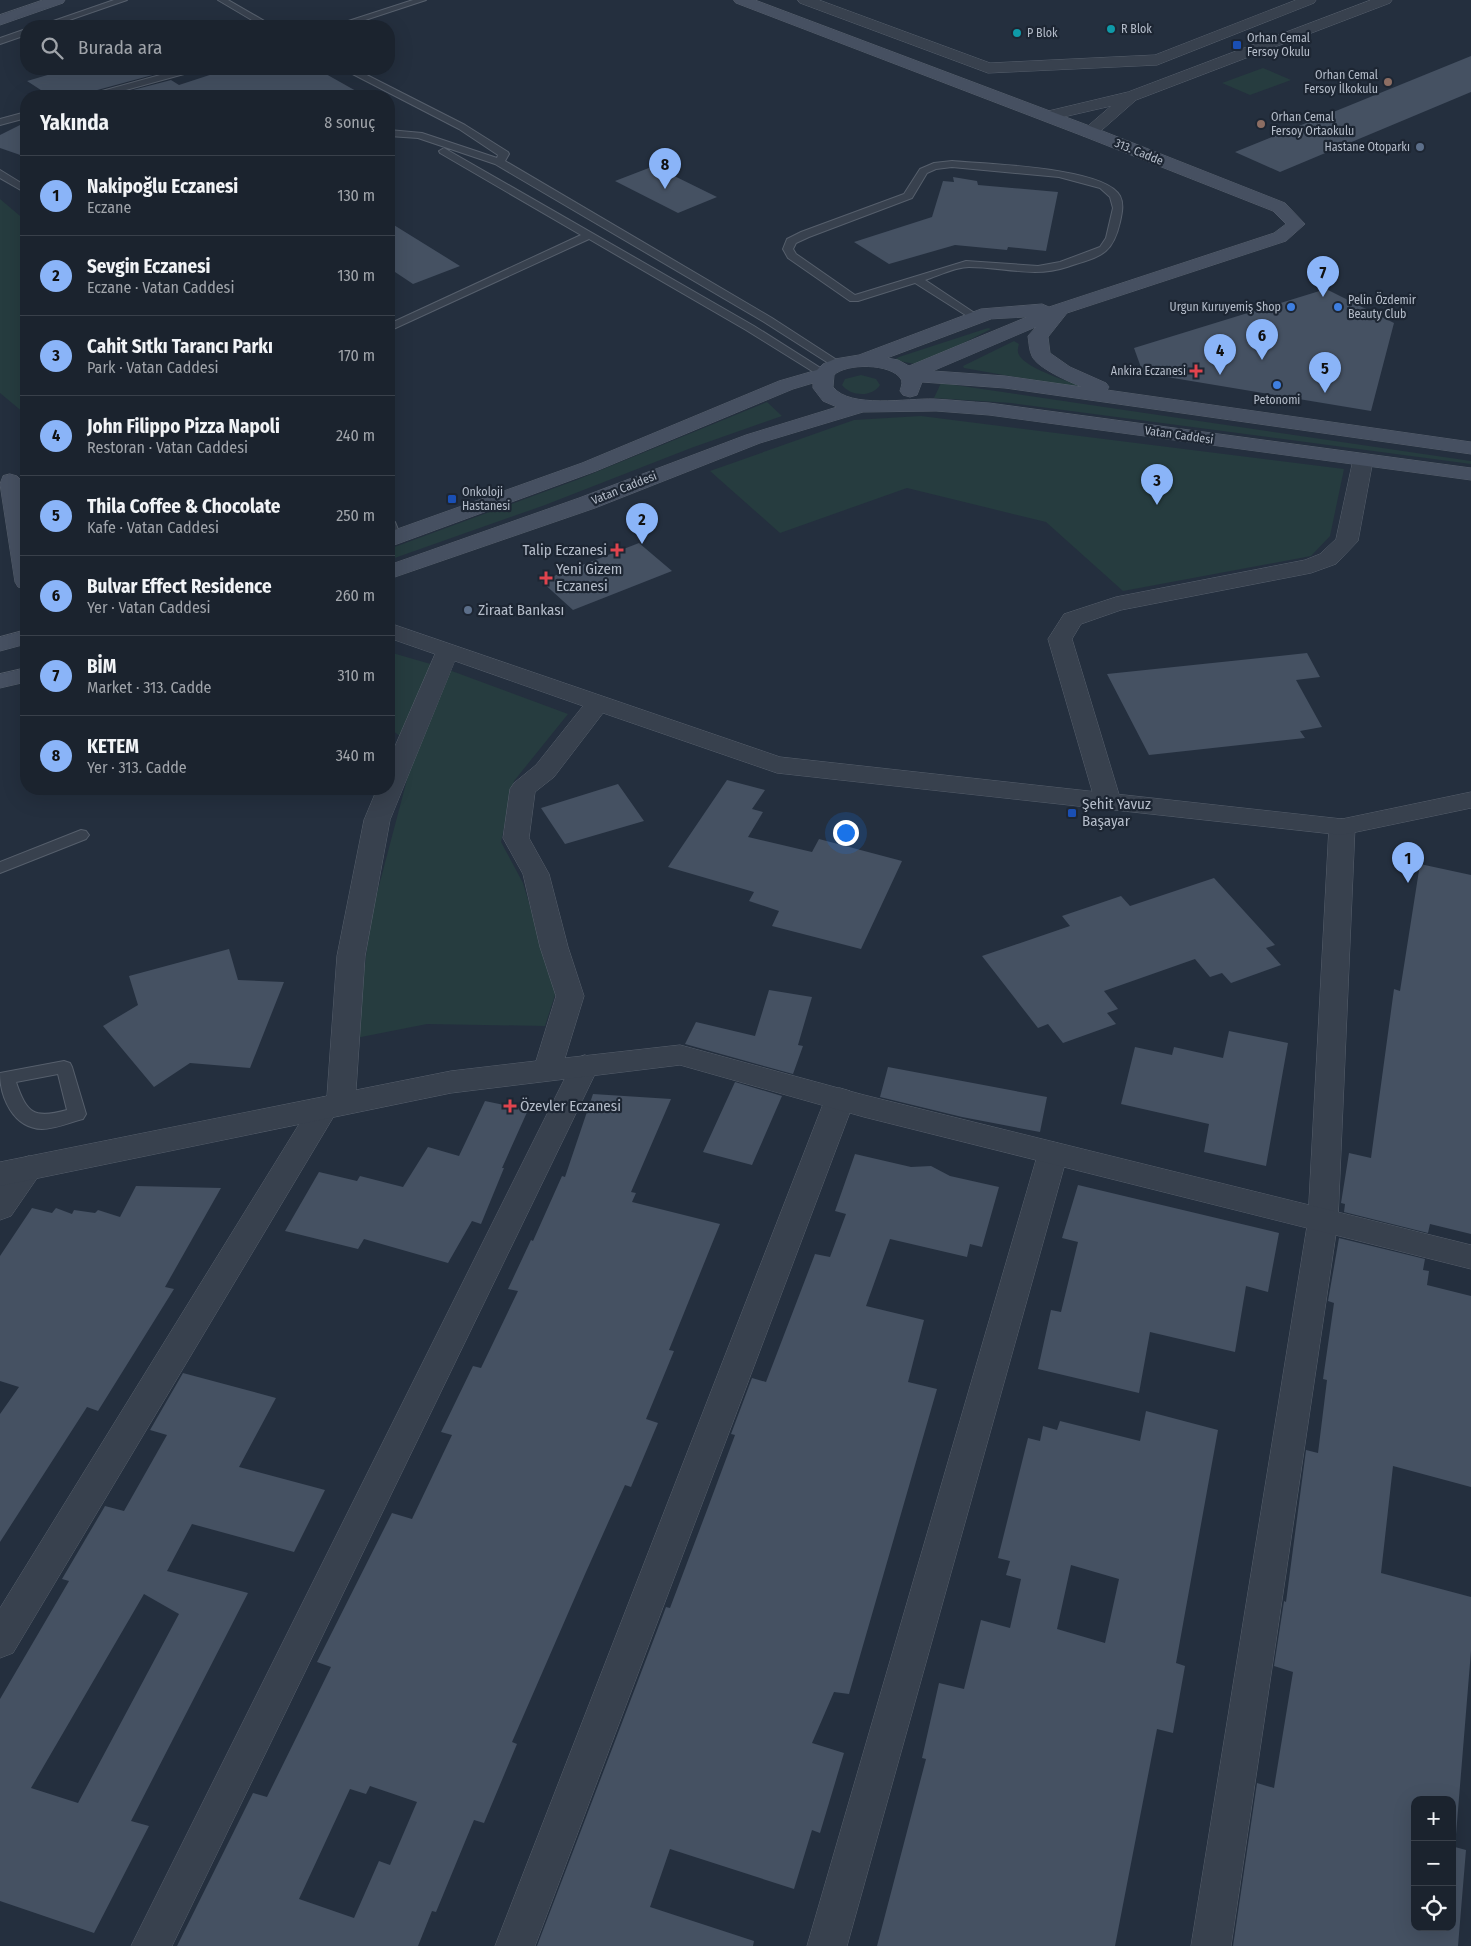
<!DOCTYPE html>
<html lang="tr">
<meta charset="utf-8">
<style>
:root{--surface:#1b232e;--page:#282f3a;--text:#f1f3f6;--muted:#a0a4aa;--line:#39404a;--accent:#8ab4f8}
body{margin:0;font-family:"Fira Sans Condensed",sans-serif;background:var(--page);color:var(--text)}
.controls{position:absolute;right:15px;bottom:15px;display:grid;overflow:hidden;border-radius:10px;box-shadow:0 5px 20px #0002}
.controls button{width:45px;height:45px;display:grid;place-items:center;padding:0;border:0;border-bottom:1px solid var(--line);background:var(--surface);color:var(--text);font:25px sans-serif}
.you{position:absolute;left:845px;top:832px;width:18px;height:18px;margin:-12px;border:4px solid #fff;border-radius:50%;background:#1a73e8;box-shadow:0 0 0 8px #1a73e833}
.badge{display:grid;place-items:center;width:32px;height:32px;border-radius:50%;background:var(--accent);color:#111;font-size:16px;font-weight:700}
.pin{position:absolute;translate:-50% -41px;filter:drop-shadow(0 1px 2px #0008)}
.pin::after{content:'';position:absolute;top:26px;width:18px;height:15px;background:inherit;clip-path:polygon(0 0,100% 0,50% 100%)}
.list{margin:0;padding:0;list-style:none}
h2{display:flex;justify-content:space-between;align-items:center;height:65px;margin:0;padding:0 20px;font-size:21px}
h2 small{font-size:16px;font-weight:400;color:var(--muted)}
.list li{display:grid;grid-template-columns:32px 1fr auto;gap:15px;align-items:center;box-sizing:border-box;height:80px;padding:0 20px;border-top:1px solid var(--line)}
.list b{display:block;font-size:19px;white-space:nowrap}
.list p{margin:0;font-size:16px;white-space:nowrap;color:var(--muted)}
.list em{font-size:16px;font-style:normal;color:var(--muted)}
.icon{flex:none;width:28px;height:28px;fill:none;stroke:currentColor;stroke-width:2;stroke-linecap:round;stroke-linejoin:round}
.map{position:relative;flex:none;width:1471px;height:1946px;overflow:hidden}
.search{position:absolute;background:var(--surface);box-shadow:0 5px 20px #0002;left:20px;top:20px;width:375px;height:55px;display:flex;align-items:center;gap:12px;box-sizing:border-box;padding:0 18px;border-radius:20px;color:var(--muted);font-size:19px}
.panel{position:absolute;background:var(--surface);box-shadow:0 5px 20px #0002;left:20px;top:90px;width:375px;height:705px;border-radius:20px}
.map>svg:first-child{display:block}
</style>
<div class="map">
<svg width="1471" height="1946" viewBox="0 0 1471 1946">
<rect width="100%" height="100%" fill="#242f3e"/>
<path fill="#263c3f" d="M1263,68L1291,80L1250,95L1222,83Z
M0,199L26,221V418L24,413L0,393Z
M988,328L991,329L920,365L894,360L899,357Z
M1014,341L1019,344C1018,348 1017,351 1019,355C1026,369 1074,383 1090,390L964,368L963,366Z
M861,375L876,379L880,385C872,398 850,396 842,385L845,379Z
M941,383L1471,461V464L1011,403L934,398Z
M767,402L782,416L691,448L545,505L389,560V549L579,479Z
M921,416L1344,469L1330,536L1311,556L1123,591L1046,522L907,488L780,533L710,471L854,420Z
M389,652L441,667L568,714L514,781L501,842L523,883L556,992L545,1026L427,1024L356,1038L371,916L414,753L408,742L389,728Z"/>
<path fill="#455162" fill-rule="evenodd" d="M1471,56V92L1280,172L1235,152Z
M68,69H153L160,73L90,92L87,96H50L27,81Z
M228,69H317L365,96H110L171,80L179,85Z
M26,122V157L0,148V135Z
M654,166L717,197L678,213L615,181Z
M953,177L977,181L978,185L1058,192L1046,251L1008,247L1007,250L955,245L889,264L854,242L932,217L943,181L954,182Z
M389,222L460,266L413,284L389,268Z
M1326,289L1394,323L1371,411L1143,373L1134,348Z
M639,543L672,571L573,610L541,581Z
M1307,653L1320,677L1296,680L1322,727L1300,731L1305,738L1149,755L1107,674Z
M727,780L765,790L752,809L763,812L748,837L812,852L819,839L902,861L861,949L772,926L779,911L749,901L754,892L668,867Z
M618,784L644,821L565,844L541,808Z
M1420,864L1471,875V1234L1430,1224L1428,1233L1344,1212L1345,1204L1341,1203L1349,1153L1371,1158L1394,989L1400,991Z
M1214,878L1275,945L1266,948L1281,965L1231,983L1222,973L1210,977L1195,959L1104,991L1118,1009L1107,1013L1116,1024L1063,1043L1048,1024L1038,1028L982,956L1070,926L1062,916L1121,896L1130,906Z
M229,949L238,980L284,982L250,1068L190,1063L154,1087L103,1026L138,1005L129,976Z
M769,990L812,997L798,1045L803,1046L793,1074L685,1044L696,1022L755,1036Z
M1229,1031L1288,1043L1266,1166L1204,1152L1209,1124L1121,1104L1135,1047L1172,1055L1174,1047L1223,1058Z
M888,1067L1047,1097L1040,1132L962,1117L880,1097Z
M735,1082L782,1096L752,1165L703,1152Z
M593,1094L671,1099L631,1192L636,1193L632,1202L720,1224L669,1350L674,1351L646,1419L658,1423L631,1487L625,1485L586,1572L512,1742L517,1744L484,1823L474,1820L436,1912L432,1911L418,1946H177L253,1793L267,1797L331,1667L317,1662L392,1513L412,1519L452,1435L441,1432L473,1366L481,1368L518,1291L508,1289L531,1240L533,1241L562,1176L565,1177ZM370,1786L417,1802L390,1865L379,1861L354,1918L299,1899L350,1789L366,1794Z
M485,1101L528,1110L502,1168H504L481,1224L472,1221L448,1263L364,1239L358,1249L285,1231L319,1172L357,1181L360,1176L403,1187L428,1147L459,1156Z
M855,1154L911,1167L931,1166L950,1176L999,1187L982,1247L970,1244L967,1257L890,1239L866,1306L924,1320L908,1382L937,1389L849,1694L834,1692L812,1743L844,1753L820,1833L812,1830L794,1889L670,1849L650,1907L754,1941L753,1946H537L666,1607L670,1608L707,1510L735,1435L731,1434L752,1378L766,1382L815,1254L830,1257L846,1214L835,1211Z
M1078,1185L1279,1233L1268,1292L1246,1286L1235,1352L1150,1332L1139,1393L1038,1369L1051,1310L1061,1312L1078,1242L1062,1238Z
M136,1186L221,1188L165,1287L174,1289L98,1411L87,1407L0,1542V1414L19,1387L0,1381V1256L32,1208L52,1213L56,1208L72,1214L74,1210L95,1213L98,1210L120,1217Z
M1339,1238L1425,1259L1423,1270L1429,1271L1427,1285L1471,1296V1487L1393,1466L1381,1573L1471,1597V1651L1455,1847L1466,1850L1458,1946H1233L1257,1783L1274,1788L1293,1672L1274,1666L1284,1601L1286,1602L1306,1450L1318,1453L1327,1380L1323,1379L1334,1303L1328,1301ZM1415,1800H1452V1927H1415Z
M183,1373L276,1398L239,1467L325,1490L294,1552L192,1524L167,1571L248,1593L131,1821L149,1826L94,1933L0,1901V1699L69,1581L62,1579L105,1506L124,1511L167,1435L150,1430ZM144,1594L179,1614L78,1803L31,1788Z
M1146,1411L1218,1430L1176,1663L1185,1666L1173,1733L1157,1729L1115,1946H877L926,1759L922,1758L939,1683L964,1689L981,1620L1010,1628L1021,1579L1006,1575L1010,1561L998,1558L1028,1438L1040,1441L1043,1426L1057,1430L1060,1421L1140,1441ZM1071,1565L1119,1579L1105,1643L1057,1629Z"/>
<g fill="none" stroke-linecap="round" stroke-linejoin="round">
<g stroke="#565f6c" stroke-width="2">
<path id="service" d="M114,0H127L52,26H39Z
M218,0H228L273,26H262Z
M413,0H426L347,26H333Z
M26,29V35L0,44V38Z
M182,69H197L195,71L104,96H89L91,94Z
M343,69H355L465,125L508,152L509,154L505,161L772,318L843,364L841,366H833L764,322L495,164L418,138L389,136V130L422,133L497,158L498,155L459,129Z
M26,112V118L0,125V119Z
M444,148L754,326L830,374L824,378L820,376L746,330L589,239L389,331V324L581,235L440,153L439,151Z
M952,161C984,164 1105,167 1120,196C1124,204 1122,213 1120,222C1112,257 1099,256 1067,267C1035,278 1002,267 969,267C955,267 938,276 925,280L979,316L981,318L975,321L915,283L858,301H850L788,258L783,249L787,239L801,232L904,194L920,169L934,163ZM952,167L1059,177L1100,188L1110,197L1113,208L1106,238L1100,247L1060,262L1038,266L966,261L855,295L796,254L793,249L796,243L809,237L912,198L927,173L936,169Z
M0,170L26,186V193L0,178Z
M389,518L395,522L401,537L400,540L395,541L389,537Z
M81,830L86,831L89,835L86,839L0,873V862Z
M64,1061L70,1063L72,1067L86,1114L83,1119C71,1122 55,1129 42,1129C13,1128 0,1097 0,1073ZM58,1074L67,1110C34,1119 27,1114 16,1082Z"/>
</g>
<g stroke="#565f6c" stroke-width="1">
<path id="minor" d="M798,0H819L990,63L1155,55L1296,0H1316L1314,3L1157,65L988,73L800,3Z
M1371,0H1392L1390,3L1136,100L1095,136H1083L1081,132L1111,106L1046,121L1040,119L1038,116L1040,113L1128,92Z
M1363,454L1370,456L1373,460L1358,541L1336,564L1311,573L1121,610L1081,624L1072,639L1121,801L1117,807L1108,809L1099,807L1095,801L1048,639L1064,614L1116,597L1305,560L1320,554L1336,539L1353,460L1356,456Z
M1342,819L1351,821L1355,827L1338,1220L1231,1946H1191L1308,1220L1329,827L1333,821Z
M585,1055L595,1059L599,1066L172,1946H131L571,1066L575,1059Z
M840,1088L850,1091L855,1099L535,1946H495L825,1099L830,1091Z
M324,1097L334,1100L339,1108L334,1116L13,1653L0,1658V1608L314,1100Z
M1053,1142L1064,1145L1068,1153L847,1946H807L1038,1153L1042,1145Z
M29,1156L40,1160L44,1168L11,1216L0,1220V1185L18,1160Z"/>
</g>
<g stroke="#565f6c" stroke-width="1">
<path id="tertiary" d="M389,623L780,757L1342,819L1471,792V808L1342,835L777,773L603,713L554,777L535,792L529,838L549,874L568,947L584,996L565,1058L680,1045L864,1095L1471,1245V1269L864,1117L680,1065L451,1093L0,1186V1162L327,1096L337,956L364,820L377,789H389V760L435,654L389,638ZM455,661L583,706L536,765L514,783L510,789L503,838L523,874L540,947L556,996L536,1061L451,1071L356,1090L365,956L390,820Z"/>
</g>
<g stroke="#565f6c" stroke-width="1">
<path id="secondary" d="M43,0H65L63,3L0,25V15Z
M734,0H755L1095,128L1285,203L1305,224L1286,241L1067,313L1048,337L1050,353L1070,367L1106,383L1109,387L1107,390L1471,442V454L1005,388L922,382L917,395L910,397L903,395L900,391C901,387 903,383 901,379C891,363 846,363 834,375L833,387C850,409 908,398 934,399C953,400 971,402 989,403L1471,468V480L989,415L936,411L863,412L760,443L595,508L389,579V565L579,498L746,435L837,407L823,401L813,388V383L793,389L596,471L397,544L389,546V532L582,463L779,381L817,370L823,364L835,359L859,355L981,309L1042,304L1049,307L1274,233L1286,224L1273,211L1083,136L736,3ZM1027,317L909,366L898,360L887,358L991,319ZM1036,327L1028,336C1029,342 1029,350 1032,356C1037,368 1070,382 1082,387L1005,376L933,371Z
M10,474L17,476L21,480L26,515V589L18,587L15,582L0,484L3,476Z
M26,630V644L0,651V637Z
M26,668V682L0,688V674Z"/>
</g>
<use href="#service" fill="#38414e" fill-rule="evenodd"/>
<use href="#minor" fill="#38414e" fill-rule="evenodd"/>
<use href="#tertiary" fill="#38414e" fill-rule="evenodd"/>
<use href="#secondary" fill="#465061" fill-rule="evenodd"/>
</g>
<g fill="#0f9aa8" stroke="#1d2633" stroke-width="2">
<circle cx="1111" cy="29" r="5"/>
<circle cx="1017" cy="33" r="5"/>
</g>
<g fill="#1a4fb4" stroke="#1d2633" stroke-width="2">
<rect x="1232" y="40" width="10" height="10" rx="2.5"/>
<rect x="447" y="494" width="10" height="10" rx="2.5"/>
<rect x="1067" y="808" width="10" height="10" rx="2.5"/>
</g>
<g fill="#8d6e63" stroke="#1d2633" stroke-width="2">
<circle cx="1388" cy="82" r="5"/>
<circle cx="1261" cy="124" r="5"/>
</g>
<g fill="#5c6f8a" stroke="#1d2633" stroke-width="2">
<circle cx="1420" cy="147" r="5"/>
<circle cx="468" cy="610" r="5"/>
</g>
<g fill="#3f7fe0" stroke="#1d2633" stroke-width="2">
<circle cx="1291" cy="307" r="5"/>
<circle cx="1338" cy="307" r="5"/>
<circle cx="1277" cy="385" r="5"/>
</g>
<g fill="#e0444e" stroke="#1d2633" stroke-width="2">
<path d="M1193.5 363.5h5v5h5v5h-5v5h-5v-5h-5v-5h5z"/>
<path d="M614.5 542.5h5v5h5v5h-5v5h-5v-5h-5v-5h5z"/>
<path d="M543.5 570.5h5v5h5v5h-5v5h-5v-5h-5v-5h5z"/>
<path d="M507.5 1098.5h5v5h5v5h-5v5h-5v-5h-5v-5h5z"/>
</g>
<g text-anchor="middle" dominant-baseline="central" stroke-width="4.5" stroke-linejoin="round" paint-order="stroke">
<g font-size="12" fill="#b4bcc9" stroke="#1d2633" text-anchor="start">
<text x="1121" y="29">R Blok</text>
<text x="1027" y="33">P Blok</text>
<text x="1247" y="38">Orhan Cemal<tspan x="1247" dy="14">Fersoy Okulu</tspan></text>
<text x="1378" y="75" text-anchor="end">Orhan Cemal<tspan x="1378" dy="14">Fersoy İlkokulu</tspan></text>
<text x="1271" y="117">Orhan Cemal<tspan x="1271" dy="14">Fersoy Ortaokulu</tspan></text>
<text x="1410" y="147" text-anchor="end">Hastane Otoparkı</text>
<text x="1348" y="300">Pelin Özdemir<tspan x="1348" dy="14">Beauty Club</tspan></text>
<text x="1281" y="307" text-anchor="end">Urgun Kuruyemiş Shop</text>
<text x="1186" y="371" text-anchor="end">Ankira Eczanesi</text>
<text x="1277" y="400" text-anchor="middle">Petonomi</text>
<text x="462" y="492">Onkoloji<tspan x="462" dy="14">Hastanesi</tspan></text>
</g>
<g font-size="12" fill="#b4bcc9" stroke="#1d2633">
<text transform="translate(1139 152) rotate(22)">313. Cadde</text>
<text transform="translate(1179 435) rotate(8)">Vatan Caddesi</text>
<text transform="translate(624 488) rotate(-22)">Vatan Caddesi</text>
</g>
<g font-size="15" fill="#b4bcc9" stroke="#1d2633" text-anchor="start">
<text x="607" y="550" text-anchor="end">Talip Eczanesi</text>
<text x="556" y="569">Yeni Gizem<tspan x="556" dy="17">Eczanesi</tspan></text>
<text x="478" y="610">Ziraat Bankası</text>
<text x="1082" y="804">Şehit Yavuz<tspan x="1082" dy="17">Başayar</tspan></text>
<text x="520" y="1106">Özevler Eczanesi</text>
</g>
</g>
</svg>
<div class="controls">
<button>+</button>
<button>−</button>
<button><svg class="icon" aria-label="locate" viewBox="0 0 24 24"><circle cx="12" cy="12" r="6"/><path d="M12 2v4M12 18v4M2 12h4M18 12h4"/></svg></button>
</div>
<div class="you"></div>
<div class="pin badge" style="left:1408px;top:883px">1</div>
<div class="pin badge" style="left:642px;top:544px">2</div>
<div class="pin badge" style="left:1157px;top:505px">3</div>
<div class="pin badge" style="left:1220px;top:375px">4</div>
<div class="pin badge" style="left:1325px;top:393px">5</div>
<div class="pin badge" style="left:1262px;top:360px">6</div>
<div class="pin badge" style="left:1323px;top:297px">7</div>
<div class="pin badge" style="left:665px;top:189px">8</div>
<div class="search"><svg class="icon" aria-label="search" viewBox="0 0 24 24"><circle cx="10" cy="10" r="6"/><path d="M15 15l6 6"/></svg>Burada ara</div>
<section class="panel">
<h2>Yakında<small>8 sonuç</small></h2>
<ul class="list">
<li><span class="badge">1</span><div><b>Nakipoğlu Eczanesi</b><p>Eczane</p></div><em>130 m</em></li>
<li><span class="badge">2</span><div><b>Sevgin Eczanesi</b><p>Eczane · Vatan Caddesi</p></div><em>130 m</em></li>
<li><span class="badge">3</span><div><b>Cahit Sıtkı Tarancı Parkı</b><p>Park · Vatan Caddesi</p></div><em>170 m</em></li>
<li><span class="badge">4</span><div><b>John Filippo Pizza Napoli</b><p>Restoran · Vatan Caddesi</p></div><em>240 m</em></li>
<li><span class="badge">5</span><div><b>Thila Coffee &amp; Chocolate</b><p>Kafe · Vatan Caddesi</p></div><em>250 m</em></li>
<li><span class="badge">6</span><div><b>Bulvar Effect Residence</b><p>Yer · Vatan Caddesi</p></div><em>260 m</em></li>
<li><span class="badge">7</span><div><b>BİM</b><p>Market · 313. Cadde</p></div><em>310 m</em></li>
<li><span class="badge">8</span><div><b>KETEM</b><p>Yer · 313. Cadde</p></div><em>340 m</em></li>
</ul>
</section>
</div>
